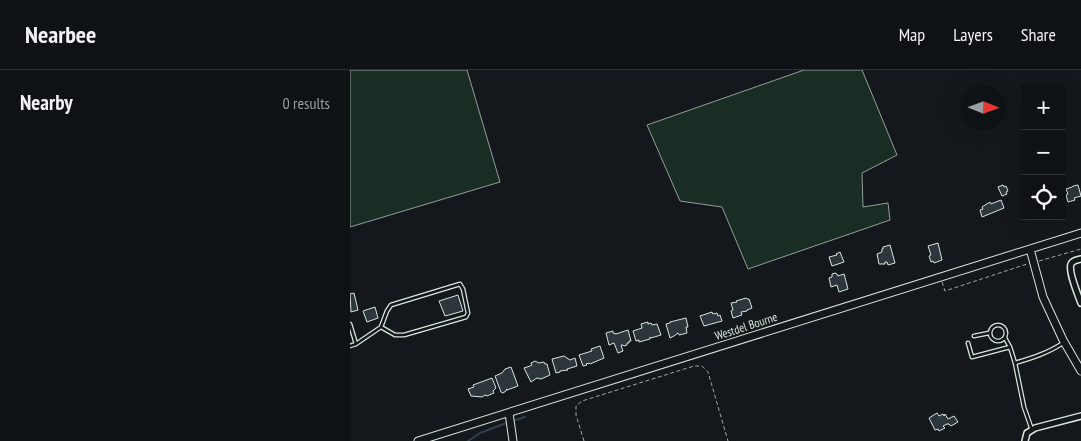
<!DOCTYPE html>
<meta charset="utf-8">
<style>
:root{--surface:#0f1215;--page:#1d2022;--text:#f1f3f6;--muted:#9b9ea0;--line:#2f3234}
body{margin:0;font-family:"PT Sans Narrow",sans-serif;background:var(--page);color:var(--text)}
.controls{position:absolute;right:15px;top:15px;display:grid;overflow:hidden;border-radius:0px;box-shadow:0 5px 20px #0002}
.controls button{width:45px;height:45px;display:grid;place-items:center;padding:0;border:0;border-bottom:1px solid var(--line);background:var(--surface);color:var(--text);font:25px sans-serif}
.compass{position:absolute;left:611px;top:15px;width:45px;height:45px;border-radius:50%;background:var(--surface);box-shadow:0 5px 20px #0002;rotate:91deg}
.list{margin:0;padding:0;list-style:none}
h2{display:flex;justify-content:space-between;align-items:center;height:65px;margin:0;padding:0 20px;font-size:21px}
h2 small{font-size:16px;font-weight:400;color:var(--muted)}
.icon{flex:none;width:28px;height:28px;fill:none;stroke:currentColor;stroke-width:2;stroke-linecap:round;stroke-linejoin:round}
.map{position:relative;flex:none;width:731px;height:371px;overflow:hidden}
header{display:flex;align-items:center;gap:30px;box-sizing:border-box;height:70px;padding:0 25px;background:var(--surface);border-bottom:1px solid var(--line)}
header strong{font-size:24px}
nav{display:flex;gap:28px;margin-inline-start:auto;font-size:18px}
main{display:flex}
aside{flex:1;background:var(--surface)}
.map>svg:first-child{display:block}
</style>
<header>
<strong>Nearbee</strong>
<nav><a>Map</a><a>Layers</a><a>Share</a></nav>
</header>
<main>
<aside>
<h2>Nearby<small>0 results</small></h2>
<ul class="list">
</ul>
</aside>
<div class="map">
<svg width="731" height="371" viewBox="0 0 731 371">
<rect width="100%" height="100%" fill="#14181c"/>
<path fill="#1a2d24" stroke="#939e99" d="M0,0H117L150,112L0,157Z
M454,0H512L547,85L512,103L513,137L538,133L540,150L398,199L372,137L330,131L297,55Z"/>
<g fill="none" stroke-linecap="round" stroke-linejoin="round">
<path stroke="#2f3f4d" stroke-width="2" d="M163,351L175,347
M118,371L130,363L159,352"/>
</g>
<path fill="#2c363c" stroke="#d8e6dc" d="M653,115L654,117L656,116L658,121L656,122L657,124L652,126L648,117Z
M728,115L731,126L724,128L725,130L718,132L716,125L718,124L716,119L722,117L723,116Z
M651,130L654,138L632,147L630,140L633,139L632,137L640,132L641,134Z
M588,173L592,190L584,193L583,191L581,192L579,186L581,185L578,176Z
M540,175L545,193L538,195L537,192H535V194H529L527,184L532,182V179H533V177Z
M490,182L494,192L482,196L479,187L487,185L486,184Z
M485,203L487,204L488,206L494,204L498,219L489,222L487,215L481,217L479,208L482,207V204Z
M4,223L8,240L1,242L0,224Z
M108,225L113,241L95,246L89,231Z
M396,228L397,229H399L402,238L397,240V241L391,242L392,245L383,248L381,241L383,240L381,233L387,232L386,231Z
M25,237L28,248L17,252L13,241Z
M362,242L363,244L367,243L368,246L370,245L372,251L354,256L350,246Z
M336,248L338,257H336L337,263L329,265L328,263L324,266L320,268L316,254L320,253V252Z
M298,252V254L301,253L302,255L307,254L311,265L301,268L300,267V269L289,272V270L286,271L283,261L292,258L291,254Z
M278,260L281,271H279V273H277V275L274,276L273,275H271L273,281L268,283L264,273L259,275L256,263L263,261V263L266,264Z
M250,276L254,288L240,294L239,293L236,294L237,295L233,296L229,285L242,281L241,279Z
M214,286L220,290L225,288L227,296L217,299L218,300L210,301V302L206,303L202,289Z
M185,291L189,293L194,292L195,294H197L200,305L191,309L187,308L181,312L174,298L180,296L182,295L181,293Z
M161,297L168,316L157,320V319L156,320V321L153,323L151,322L145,306L152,303L155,299Z
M142,308L146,318L143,321L144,323L137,326L135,325L132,327L121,326L118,319L124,317L123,315Z
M587,343L589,346L593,344L594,346L595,344L598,349L604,346L608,352L601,356L599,354H597L593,356L595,358L589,361L588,359L585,360L579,348Z"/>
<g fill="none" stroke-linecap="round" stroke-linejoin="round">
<g stroke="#d8e6dc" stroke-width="5">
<path id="lane" d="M0,254L6,274L0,276
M640 263a8 8 0 1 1 16 0a8 8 0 1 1-16 0Z
M624,266L639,263
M655,268L660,277
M618,273L622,287L660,277L665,293
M6,274L31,257L37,241L41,235L110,214L113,219L118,243L116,247L54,265H45L31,257
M682,360L674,337L665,293C682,288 698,283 713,273"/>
</g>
<g stroke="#d8e6dc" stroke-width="8">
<path id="street" d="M731,189C727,190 723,190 721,194C718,201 728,225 731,233
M675,371L677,363L685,358L731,346"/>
</g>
<g stroke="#d8e6dc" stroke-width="9">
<path id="secondary" d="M680,179L693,227L713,270L731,301
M159,343L163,371
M68,371L731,163"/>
</g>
<path stroke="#9da8a2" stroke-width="1" stroke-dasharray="4 2.5" stroke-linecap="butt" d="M689,191L731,179
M592,212L595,221L677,194
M234,371L226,345V336L232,331L344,296H352L358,302L378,371"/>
<use href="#lane" stroke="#14181c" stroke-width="2.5"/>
<use href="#street" stroke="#14181c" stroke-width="5"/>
<use href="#secondary" stroke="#14181c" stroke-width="7"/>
</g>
<g text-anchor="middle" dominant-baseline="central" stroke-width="4" stroke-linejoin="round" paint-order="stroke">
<g font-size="12" fill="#d8e6dc" stroke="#14181c">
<text transform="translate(396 256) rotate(-18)">Westdel Bourne</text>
</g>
</g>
</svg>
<div class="controls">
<button>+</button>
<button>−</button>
<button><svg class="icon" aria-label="locate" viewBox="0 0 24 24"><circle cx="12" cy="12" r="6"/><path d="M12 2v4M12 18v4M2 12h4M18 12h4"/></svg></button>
</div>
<svg class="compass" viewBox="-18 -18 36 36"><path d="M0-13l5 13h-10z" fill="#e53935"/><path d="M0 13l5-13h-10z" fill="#9b9ea0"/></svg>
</div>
</main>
